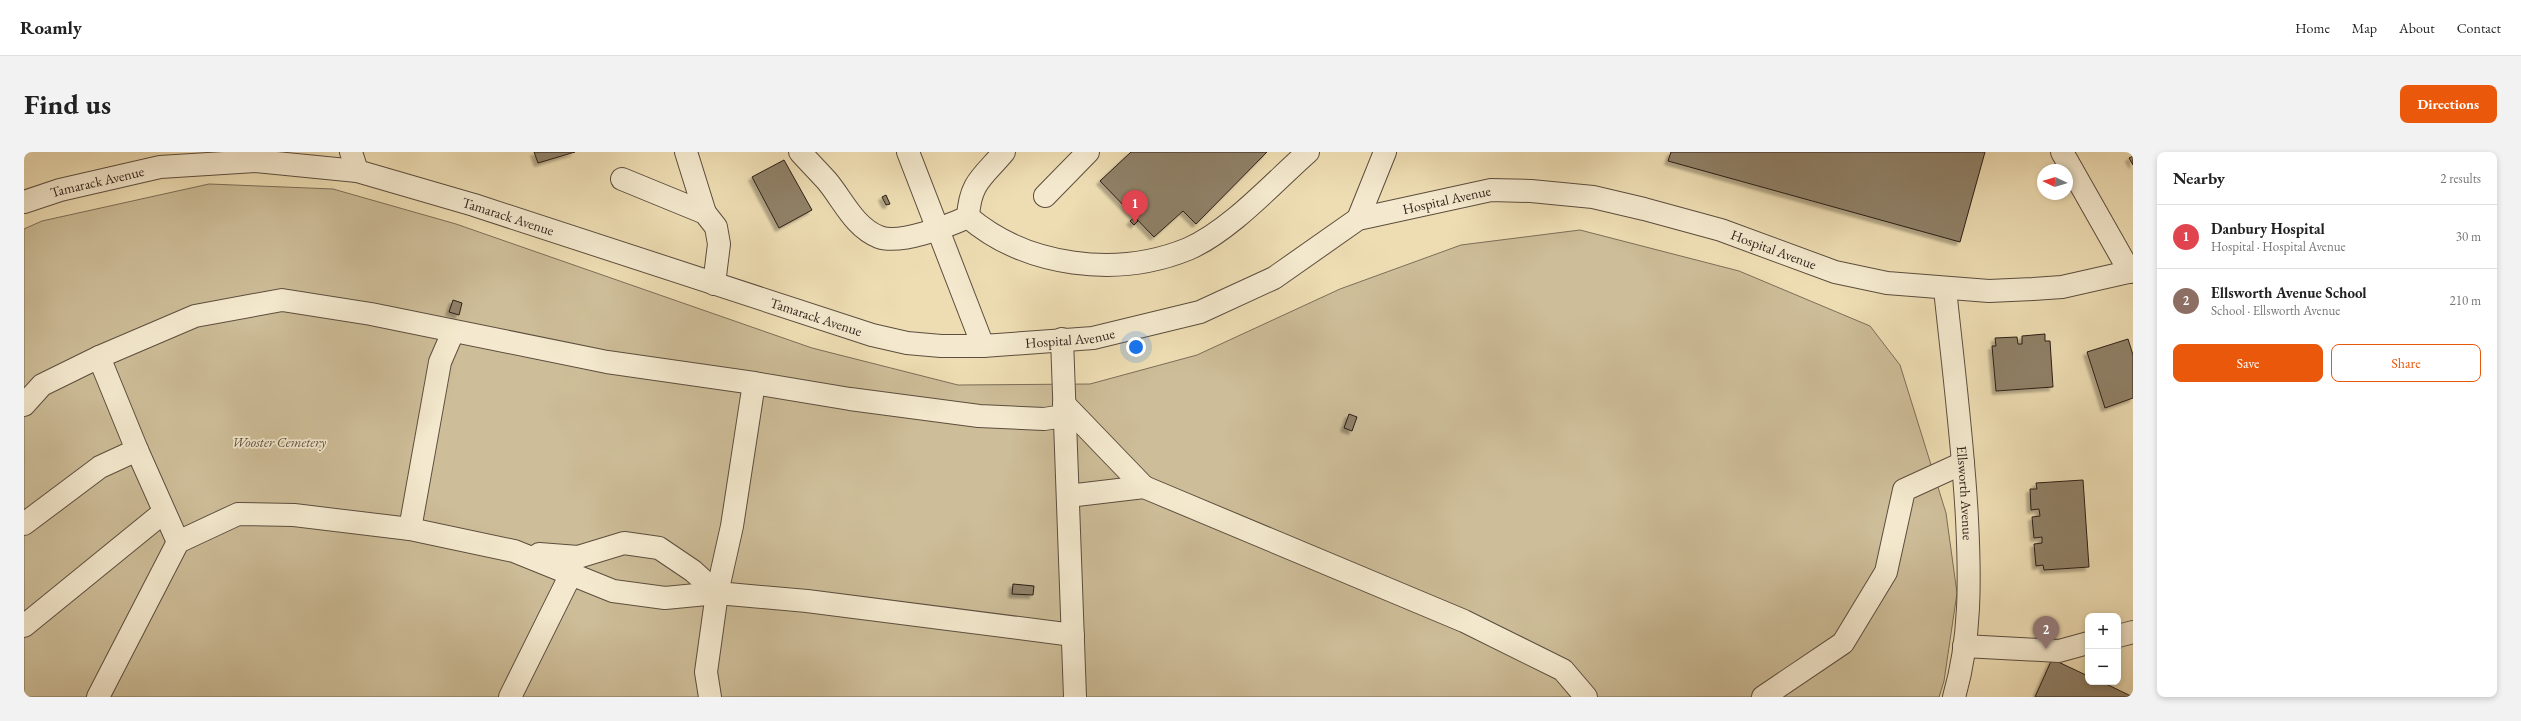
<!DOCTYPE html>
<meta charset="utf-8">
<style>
:root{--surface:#fff;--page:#f2f2f2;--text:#222;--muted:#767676;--line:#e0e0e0;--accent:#ea580c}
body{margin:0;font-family:"EB Garamond",serif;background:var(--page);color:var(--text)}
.controls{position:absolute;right:12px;bottom:12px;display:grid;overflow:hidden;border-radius:8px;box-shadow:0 2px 6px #0003}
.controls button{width:36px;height:36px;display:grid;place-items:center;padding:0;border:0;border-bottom:1px solid var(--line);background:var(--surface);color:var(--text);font:20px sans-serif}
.compass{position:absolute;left:2013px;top:12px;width:36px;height:36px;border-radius:50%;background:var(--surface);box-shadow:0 2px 6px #0003;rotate:274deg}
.you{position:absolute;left:1112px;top:195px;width:14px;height:14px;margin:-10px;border:3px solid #fff;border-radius:50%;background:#1a73e8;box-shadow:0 0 0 6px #1a73e833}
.badge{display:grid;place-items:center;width:26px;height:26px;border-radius:50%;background:var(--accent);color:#fff;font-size:13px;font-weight:700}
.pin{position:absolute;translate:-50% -33px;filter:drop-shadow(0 1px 2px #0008)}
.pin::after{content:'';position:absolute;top:21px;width:14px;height:12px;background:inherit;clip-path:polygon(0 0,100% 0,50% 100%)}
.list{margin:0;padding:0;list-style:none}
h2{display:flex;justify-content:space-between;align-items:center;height:52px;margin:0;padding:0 16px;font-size:17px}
h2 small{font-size:13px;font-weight:400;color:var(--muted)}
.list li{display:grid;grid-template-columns:26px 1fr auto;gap:12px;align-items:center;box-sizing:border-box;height:64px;padding:0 16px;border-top:1px solid var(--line)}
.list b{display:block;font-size:15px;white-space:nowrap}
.list p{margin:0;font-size:13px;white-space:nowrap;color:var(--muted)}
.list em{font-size:13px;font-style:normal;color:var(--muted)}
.actions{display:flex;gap:8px;padding:12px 16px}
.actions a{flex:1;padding:9px 0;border:1px solid var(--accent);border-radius:8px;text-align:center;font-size:14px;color:var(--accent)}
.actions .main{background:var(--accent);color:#fff}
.map{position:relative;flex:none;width:2109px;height:545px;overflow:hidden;border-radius:8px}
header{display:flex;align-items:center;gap:24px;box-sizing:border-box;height:56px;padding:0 20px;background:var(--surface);border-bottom:1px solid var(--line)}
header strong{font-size:19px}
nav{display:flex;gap:22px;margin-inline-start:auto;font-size:14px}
.intro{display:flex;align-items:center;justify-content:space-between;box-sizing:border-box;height:96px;padding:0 24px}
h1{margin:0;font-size:28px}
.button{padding:10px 18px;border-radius:8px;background:var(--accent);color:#fff;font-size:14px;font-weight:700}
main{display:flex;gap:24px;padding:0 24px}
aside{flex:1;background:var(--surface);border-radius:8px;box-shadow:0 2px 6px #0003}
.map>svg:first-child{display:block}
</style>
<header>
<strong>Roamly</strong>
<nav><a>Home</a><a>Map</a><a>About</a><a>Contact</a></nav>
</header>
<div class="intro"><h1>Find us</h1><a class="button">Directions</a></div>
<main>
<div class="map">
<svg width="2109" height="545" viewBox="0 0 2109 545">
<defs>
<filter id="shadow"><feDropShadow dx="-3.5" dy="3.5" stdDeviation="1" flood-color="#0004"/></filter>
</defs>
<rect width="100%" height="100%" fill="#eeddb3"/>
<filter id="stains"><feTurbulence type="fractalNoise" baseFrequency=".005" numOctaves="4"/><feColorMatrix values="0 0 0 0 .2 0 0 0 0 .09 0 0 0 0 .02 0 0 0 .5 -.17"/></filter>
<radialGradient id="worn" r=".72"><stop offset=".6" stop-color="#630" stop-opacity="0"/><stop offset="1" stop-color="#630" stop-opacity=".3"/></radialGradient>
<path fill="#cdbd98" stroke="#7c6e58" d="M185,32L309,37L432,72L788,196L934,233L1066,232L1173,203L1316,137L1437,93L1556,78L1715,119L1846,174L1876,213L1922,361L1933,441L1920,529L1915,545H0V77L18,69Z"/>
<path fill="#908168" stroke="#2b1e17" filter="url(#shadow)" d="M510,0H551L514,11Z
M1107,0H1243L1172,72L1159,59L1130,85L1076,29Z
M1647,0H1961L1936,90L1644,9Z
M2109,4V13L2105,6Z
M760,8L788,58L755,76L728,25Z
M862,43L866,52L862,53L858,45Z
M1111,65L1114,69L1110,73L1106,69Z
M429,148L438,151L435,163L425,160Z
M2021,182V189H2026L2029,235L1972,239L1968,194H1972L1971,186L1993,185L1994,192H1998V184Z
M2104,187L2109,203V246L2081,256L2063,200Z
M1325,262L1333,265L1328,279L1320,276Z
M2059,328L2065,415L2020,418L2019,413L2012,414L2010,392L2018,391V385L2010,386L2008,365L2016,364L2015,357L2007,358L2006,337H2013L2012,331Z
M989,432L1010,434L1009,443L988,442Z
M2028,507L2064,524V530H2078L2109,545H2011Z"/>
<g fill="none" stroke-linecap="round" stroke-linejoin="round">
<g stroke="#5c4e3e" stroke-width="24">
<g id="minor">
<path d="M327,0L333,19"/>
<path d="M662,0L681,61"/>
<path d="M776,0C785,10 794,19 803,29C819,48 830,75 855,85C876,93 924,74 944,65"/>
<path d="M884,0L959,194"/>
<path d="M2038,0L2106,120"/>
<path d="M598,27L681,61L692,75L695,92L690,132"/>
<path d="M1021,44L1064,0"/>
<path id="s1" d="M0,50L36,38L136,15L232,9L333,19L450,53L848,183L883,191L917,194H959L1069,186L1176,160L1250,126L1334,67L1467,38L1507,39L1569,45L1620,57L1697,78L1811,120L1863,131L1965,139L2009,137L2038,135L2109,119"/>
<path d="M944,65C1003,115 1093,126 1164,97C1206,79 1250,30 1284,0"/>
<path d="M944,65C946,30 959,25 980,0"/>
<path d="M1334,67L1361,0"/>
<path id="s2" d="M1921,137C1929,213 1939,290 1943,367C1946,426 1947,487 1930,545"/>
<path d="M1038,187L1051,545"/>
<path d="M75,205L171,164L258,148L347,162L583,210L730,231L826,247L955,264L1020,267L1040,264"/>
<path d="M1040,252L1120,335"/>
<path d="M0,253L18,233L75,205L113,298L76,315L0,372"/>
<path d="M113,298L154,390"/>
<path d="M1044,344L1120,335L1440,469L1539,518L1562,545"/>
<path d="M386,377L416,210L429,180"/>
<path d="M515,402L554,405L600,391L635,396L669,419L693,441L783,449L1049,483"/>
<path d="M0,474L140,360"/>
<path d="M2094,484L2109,480"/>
<path d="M1940,494L2035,499L2064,491"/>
<path d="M74,545L154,390L214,362L270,363L386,377L490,399L589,439L641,446L693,441"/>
<path d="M486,545L547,422"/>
<path d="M686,545L682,520L693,441L708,374L730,231"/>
<path d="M1739,545L1819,491L1862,420L1880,338L1939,311"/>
</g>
</g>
<use href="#minor" stroke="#f4e9ce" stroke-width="22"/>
</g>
<g text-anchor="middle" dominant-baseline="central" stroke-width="3.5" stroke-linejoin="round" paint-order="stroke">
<g font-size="14" fill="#2b1e17" stroke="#f4e9ce">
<text stroke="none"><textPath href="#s1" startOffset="76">Tamarack Avenue</textPath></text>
<text stroke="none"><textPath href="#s1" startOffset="1486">Hospital Avenue</textPath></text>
<text stroke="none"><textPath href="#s1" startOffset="496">Tamarack Avenue</textPath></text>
<text stroke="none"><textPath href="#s1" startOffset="1822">Hospital Avenue</textPath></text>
<text stroke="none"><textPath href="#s1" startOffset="820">Tamarack Avenue</textPath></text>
<text stroke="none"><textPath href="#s1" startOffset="1078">Hospital Avenue</textPath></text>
<text stroke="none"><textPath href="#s2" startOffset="205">Ellsworth Avenue</textPath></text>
</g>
<g font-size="14" font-style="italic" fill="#5c4e3e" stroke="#f4e9ce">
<text x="255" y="290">Wooster Cemetery</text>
</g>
</g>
<rect width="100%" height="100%" filter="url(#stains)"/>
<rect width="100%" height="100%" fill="url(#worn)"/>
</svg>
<div class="controls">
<button>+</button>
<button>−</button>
</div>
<svg class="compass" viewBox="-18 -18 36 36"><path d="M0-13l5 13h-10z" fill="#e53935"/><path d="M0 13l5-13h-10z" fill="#767676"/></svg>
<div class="you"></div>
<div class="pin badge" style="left:1111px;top:71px;background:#e0444e">1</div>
<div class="pin badge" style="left:2022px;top:497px;background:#8d6e63">2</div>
</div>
<aside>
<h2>Nearby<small>2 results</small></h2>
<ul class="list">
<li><span class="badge" style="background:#e0444e">1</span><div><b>Danbury Hospital</b><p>Hospital · Hospital Avenue</p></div><em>30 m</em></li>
<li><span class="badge" style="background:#8d6e63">2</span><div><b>Ellsworth Avenue School</b><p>School · Ellsworth Avenue</p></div><em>210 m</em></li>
</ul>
<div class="actions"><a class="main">Save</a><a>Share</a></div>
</aside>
</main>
